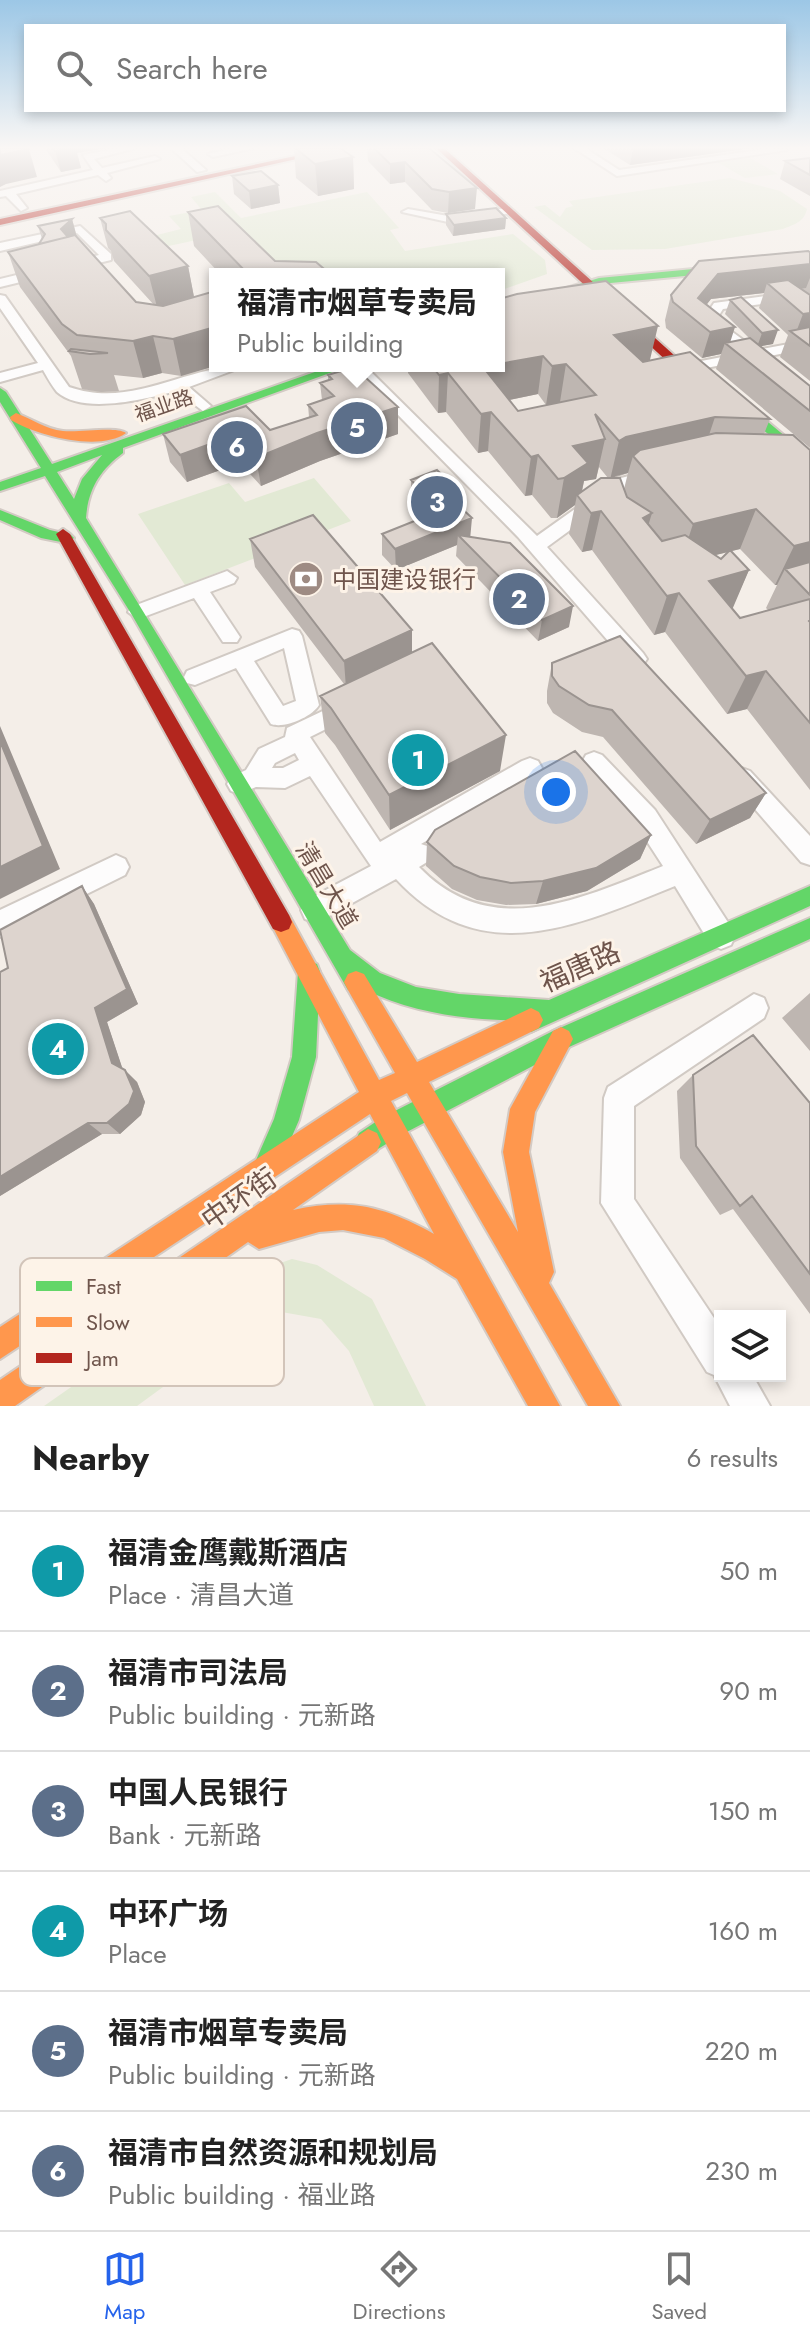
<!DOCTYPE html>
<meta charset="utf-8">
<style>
:root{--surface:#fff;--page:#f6f6f6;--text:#222;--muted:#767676;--line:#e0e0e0;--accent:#2563eb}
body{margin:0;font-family:Jost,"Noto Sans SC",sans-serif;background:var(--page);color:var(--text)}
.controls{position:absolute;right:24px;bottom:24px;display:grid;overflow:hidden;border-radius:0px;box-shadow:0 4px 12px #0003}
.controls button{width:72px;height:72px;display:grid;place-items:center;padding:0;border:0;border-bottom:2px solid var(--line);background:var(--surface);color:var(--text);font:40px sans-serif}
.you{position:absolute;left:556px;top:792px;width:28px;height:28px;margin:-20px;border:6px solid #fff;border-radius:50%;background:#1a73e8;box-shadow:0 0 0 12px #1a73e833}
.badge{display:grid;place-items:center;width:52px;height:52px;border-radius:50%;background:var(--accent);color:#fff;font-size:26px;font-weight:700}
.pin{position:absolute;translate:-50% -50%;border:4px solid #fff;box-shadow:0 2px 8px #0006}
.popup{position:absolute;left:209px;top:268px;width:296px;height:104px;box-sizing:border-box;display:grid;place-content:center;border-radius:0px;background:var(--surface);filter:drop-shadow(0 2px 6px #0005);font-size:26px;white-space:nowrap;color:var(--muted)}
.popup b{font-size:30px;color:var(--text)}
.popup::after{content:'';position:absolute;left:50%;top:100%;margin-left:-16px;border:16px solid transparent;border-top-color:var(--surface)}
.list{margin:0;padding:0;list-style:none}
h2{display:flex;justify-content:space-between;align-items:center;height:104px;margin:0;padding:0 32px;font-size:34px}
h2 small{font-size:26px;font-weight:400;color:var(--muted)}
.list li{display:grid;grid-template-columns:52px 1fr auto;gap:24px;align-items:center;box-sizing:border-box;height:120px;padding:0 32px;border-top:2px solid var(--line)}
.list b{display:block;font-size:30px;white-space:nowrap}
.list p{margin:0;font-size:26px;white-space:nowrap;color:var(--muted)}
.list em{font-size:26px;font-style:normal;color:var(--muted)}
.icon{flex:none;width:44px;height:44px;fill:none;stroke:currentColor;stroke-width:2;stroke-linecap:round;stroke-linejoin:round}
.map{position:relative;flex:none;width:810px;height:1406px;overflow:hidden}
.search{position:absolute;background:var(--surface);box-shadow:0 4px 12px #0003;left:24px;right:24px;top:24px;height:88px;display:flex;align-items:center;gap:20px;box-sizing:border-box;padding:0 28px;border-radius:0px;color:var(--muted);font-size:30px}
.sheet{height:824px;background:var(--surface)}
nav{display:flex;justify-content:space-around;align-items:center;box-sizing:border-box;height:112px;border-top:2px solid var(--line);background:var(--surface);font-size:22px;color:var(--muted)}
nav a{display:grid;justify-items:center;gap:4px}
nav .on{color:var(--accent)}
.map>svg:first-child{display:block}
</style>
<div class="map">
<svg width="810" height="1406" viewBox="0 0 810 1406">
<rect width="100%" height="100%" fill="#f4eee8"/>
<path fill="#e2e9d4" d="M750,158L778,174L745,178L717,162Z
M730,178L780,191L807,209C804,222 795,224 783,229L665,249L592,250L534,207L545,205L560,217L566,208L573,206L569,201Z
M215,192L241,218L367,192L399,228L390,230L405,251L513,234L545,260L547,274L499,291V274H285L243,230L164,247L153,236L181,229L169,216L202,210L191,197Z
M314,478L351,521L185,585L138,514L229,483L245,502Z
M292,1259L317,1265L372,1299L426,1406H374L349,1351L321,1319L276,1311L241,1330L137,1406H44L217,1285Z"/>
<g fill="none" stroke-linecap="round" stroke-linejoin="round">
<g stroke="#d1cac4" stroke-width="4">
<path id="street" d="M118,148H136L94,159L102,168L155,156L160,159L107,173L111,178L106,181L98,175L16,194L27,208L21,211L6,196L0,197V191L93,170L83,155Z
M171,148H181L206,170L197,172Z
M233,148H254L213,157L208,154Z
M574,148H585L619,170L772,148L787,150L617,176Z
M508,208L514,211L512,213L448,222L402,212L408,209L448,216Z
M80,226L111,254V260L0,287V279L99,255L77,233L0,251V243Z
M810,290V298L723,309L716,320L757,350L810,340V348L765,357L758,361L752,359L696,370L689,366L696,362L743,353L702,321L714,303Z
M0,295L5,296L69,387C133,409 183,366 245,366L189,387L211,406L203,411L176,391C146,399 83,415 57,392C52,386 47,377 43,370L0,382V373L38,363L0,308Z
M350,366H365L537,536L617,479L653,470L659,471L661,475L659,479L629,487L547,547L643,653L647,659L643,665H629L518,537Z
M227,571L237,578L234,583L210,592L240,637L237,642H223L194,598L138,619L128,612L131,607Z
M292,629L299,631L302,636L319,705C312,717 284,729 271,724L236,668L195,685L187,683L184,677L187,671ZM284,648L296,701L283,706L254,661Z
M348,699L356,702L359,708L356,714L310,737L380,842L522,761L530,758L538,761L542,768L538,775L421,844L427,846L431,854L427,862L419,867C491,942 580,899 663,866L637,826L586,769L582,762L586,755L594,752L602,755L655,810L731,927L735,936L731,945L721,949L711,945L675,886C576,926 481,971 396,879L323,919L314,922L305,919L301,910L305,901L371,866L310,776L285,788L256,787L239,794L231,791L227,784L231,777L246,770L259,749L285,737L287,728ZM295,753L299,760L283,768H272L275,763Z
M742,768L750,771L810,836V865L801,862L734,785L730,778L734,771Z
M116,855L125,859L129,867L125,875L0,937V910Z
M754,994L764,998L768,1008L764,1018L634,1106V1199L720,1327V1376H753L770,1406H730L714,1375L707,1372L601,1203L604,1098L608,1087Z"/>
</g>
<g stroke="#d3cac4" stroke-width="4">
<path id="fast" d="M810,258V264L600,284L499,316V309L599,278Z
M332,366H349L123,448V453C100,470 88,489 86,518L350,950L380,973L416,987L459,994L549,1000L810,886V906L531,1032L523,1028L520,1021C465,1019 414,1014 364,989L356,993L348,990L132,615L45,476L0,491V482L41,468L0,402V388L6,392L52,464ZM102,455L82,479L74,499L57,472Z
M729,396H737L810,457V468L729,402Z
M0,510L50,530L71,535L74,538L66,543L41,538L0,520Z
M810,918V939L569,1047L401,1135L368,1155L359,1151L355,1142L359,1133L383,1117L553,1031Z
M309,961L317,964L320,972L316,1057L299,1120L275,1176L266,1180L257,1176L253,1167L274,1119L292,1057L298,972L301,964Z"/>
</g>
<g stroke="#d3cac4" stroke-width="4">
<path id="slow" d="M16,413C32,419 45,429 63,431C79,433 115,426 126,433C100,452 37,436 11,420L10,417Z
M281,912L289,915L379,1080L395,1073L348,990L344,982L348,974L356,971L364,974L417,1062L531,1008L539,1012L543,1020L539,1028L429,1082L518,1232L503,1152L510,1109L553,1031L561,1027L569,1031L573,1039L569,1047L535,1112L529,1152L554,1272L549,1283L620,1406H588L407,1093L391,1101L560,1406H528L457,1279L425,1259L384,1238L343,1230L319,1232L259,1249L248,1242L15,1406H0V1380L368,1129L377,1133L381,1142L377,1151L293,1210C349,1198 384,1206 434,1234L370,1114L0,1359V1327L359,1092L270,922L273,915Z"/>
</g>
<g stroke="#d3cac4" stroke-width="4">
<path id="jam" d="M333,148H346L0,225V219Z
M436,148H444L705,383V389H697Z
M63,529L70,534L289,915L292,922L289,929L281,932L273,929L56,534Z"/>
</g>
<use href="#street" fill="#fdfcfc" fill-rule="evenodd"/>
<use href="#fast" fill="#63d668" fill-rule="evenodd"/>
<use href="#slow" fill="#ff974d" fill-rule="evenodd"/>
<use href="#jam" fill="#b3261e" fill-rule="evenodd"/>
</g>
<path fill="#beb6b1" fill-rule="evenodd" d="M45,148H107L77,153L81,168L61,172Z
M294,148H340L353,157L354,189L318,196L296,178Z
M367,148H429L475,209L448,213L432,210L405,182L390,184L368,161Z
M603,148H753L630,165Z
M810,158V196L780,179L785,161Z
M232,176L278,185L280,203L251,209L234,194Z
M188,212L275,261L330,274H220L194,246Z
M446,214L506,218L505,229L453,236L446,225Z
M100,218L188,266L194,297L215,291V366L181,376L162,373L143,378L114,375L119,391L101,392L82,389L71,356L20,287L8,252L39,244L42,239L38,226L72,219L77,237L136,302L154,305L114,261L111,251L108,248Z
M810,252V381L780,357L788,335L759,308L764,293L711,299L706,304L730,342L749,338L725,314L730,300L773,344L760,346L810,386V448L716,369L721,354L702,358L666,328L665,320L671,295Z
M499,299L650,360L770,419L764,434L810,450V790L747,709L727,714L665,632L654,635L592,550L582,552L569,534L575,505L557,518H551L532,495L525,496L488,451L478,453L446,412L438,413L408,373V366H499ZM538,394L546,405L518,411L509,400ZM599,467L608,478L582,492L584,481L596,479ZM628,473L624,489L614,478ZM740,549L775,585H777L766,608L768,610L740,618L732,608L749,570L731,551ZM728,552L721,559L715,555Z
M328,375L398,407V434L320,461L261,486L240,463L187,482L170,462L163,434L270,430L309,417L308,405L322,400L320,383L328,380Z
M411,480L463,510L470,537L569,627L538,641L456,556L457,545L396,570L382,555V534L431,515L411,494Z
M250,539L412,630V652L500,771L390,830L335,745L325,733L320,696L344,684L255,567Z
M552,663L766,793L750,818L696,844L603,737L582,732L553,713L547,703V691Z
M651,835L640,859L587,891L536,904L506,905L477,900L452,889L426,866L427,842Z
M82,886L94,904L138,1004L107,1022L122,1068L137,1082L145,1102L141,1115L120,1134H102L0,1196V972L8,968Z
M810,993V1051L782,1018Z
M693,1075L810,1103V1314L733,1209L720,1215L680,1158L677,1091Z"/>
<path fill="#9b9490" d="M64,148H107L77,153L81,168L61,172L55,151Z
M633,148H753L630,165Z
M29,149L37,177L6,184L0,187V155Z
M353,157L354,189L318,196L315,164Z
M405,162V182L390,184V164Z
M278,185L280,203L251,209L249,191Z
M477,188L475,209L448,213L449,192Z
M506,218L505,229L453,236L454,225Z
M72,219L77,238L71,243L61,229Z
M810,264V278L806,288L777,292L767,283L764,293L711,299L695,320L698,298L718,274Z
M188,266L194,297L157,307L149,276Z
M810,313V336L795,335L803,314Z
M658,326L649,364L606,372L614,335Z
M215,327V366L181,376L173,339Z
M735,327L729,346L725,343L721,354L702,358L710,332Z
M778,330L773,344L757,347L762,333Z
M153,336L162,373L143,378L133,341Z
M543,356L538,394L480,406L483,367L499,366V364Z
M566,364L560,402L546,405L552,366Z
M448,373L446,412L438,413L439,375Z
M398,407V434L320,461L261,486L256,458L317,433Z
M491,412L488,451L478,453L481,414Z
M715,417L702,456H633L628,473L616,476L610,480L619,441L626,437Z
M235,435L240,463L187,482L180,455Z
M605,439L596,479L584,481L580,499L577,495L575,505L557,518L564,478L573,446Z
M538,455L532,495L525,496L531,457Z
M464,496L463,511L437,521V506Z
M756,509L740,549L680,564L693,524Z
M601,511L592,550L582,552L591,513Z
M652,513L640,553L643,518Z
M472,518L470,540L458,535L457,545L396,570L395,549Z
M810,542V576L785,569L777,585H775L794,546Z
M749,570L732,610L709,581Z
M679,593L665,632L654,635L667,596Z
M573,606L569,627L538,641L542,620Z
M412,630V657L346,688L344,661Z
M766,671L747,709L727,714L746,676Z
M0,726L60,869L0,899Z
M506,735L500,771L390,830L389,795Z
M766,793L750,818L696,844L710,820Z
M651,835L640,859L587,891L536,904L543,881Z
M82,886L94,904L138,1004L107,1022L125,1076L112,1063L95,1008Z
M125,1070L137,1082L145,1102L141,1115L120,1134L107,1123Z
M88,1123L102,1134L0,1196V1177Z"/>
<path fill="#ddd4ce" stroke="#9b9490" stroke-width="2" d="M0,148H27L29,149L0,155Z
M52,148H75L55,151Z
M295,148H340L353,157L315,164Z
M374,148H429L477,188L449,192L432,189L405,162L390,164Z
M810,158V175L785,161Z
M261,171L278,185L249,191L232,176Z
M218,206L275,261L316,262L330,274H248L188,212Z
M496,208L506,218L454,225L446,214Z
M130,211L188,266L149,276L106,230V224L100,218Z
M72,219L61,229L68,237L39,244L45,234L38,226Z
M75,235L136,302L163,306L215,291V327L173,339L153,336L133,341L77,335L62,324L8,252Z
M808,251L810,252V264L718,274L698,298L735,327L710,332L673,302L671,295L699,261Z
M788,280L810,295V313L803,314L767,283Z
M606,281L658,326L614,335L643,362L690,352L770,419L715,417L626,437L619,441L595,414L605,439L573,446L588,463L564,478L558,479L538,455L531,457L491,412L481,414L448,373L439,375L432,366H490L483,367L518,411L596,395L566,364L552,366L543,356L499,364V299L517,294Z
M741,297L778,330L762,333L730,300Z
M810,327V346L790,331Z
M750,338L810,386V411L725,343Z
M71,349L108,353L90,354L69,351Z
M354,367L398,407L317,433L256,458L235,435L180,455L163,434L246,406L270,430L317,415L308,405L334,396L320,383L332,379L328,375Z
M716,433L793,435L810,450V542L794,546L756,509L693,524L633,456L640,450Z
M437,470L464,496L437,506L411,480Z
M601,478H620L627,497L652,513L643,518L662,541L685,535L721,559L730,550L749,570L709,581L740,618L810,599V620L809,621L810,622V723L766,671L746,676L679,593L667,596L601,511L591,513L577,495Z
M457,504L472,518L395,549L382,534Z
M313,515L412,630L344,661L250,539Z
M458,535L510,543L573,606L542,620Z
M810,562V595L785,569Z
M620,636L766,793L710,820L612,710L589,705L559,686L552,676V663Z
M432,643L506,735L389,795L331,708L320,696Z
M0,741L43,846L0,867Z
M575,751L651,835L596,868L543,881L511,883L480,877L454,866L427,842L435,830Z
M82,886L127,989L95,1008L112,1063L125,1070L134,1091L129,1104L107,1123H88L0,1177V972L8,968L0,930Z
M753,1035L810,1103V1274L752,1196L740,1206L696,1146L693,1075Z"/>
<linearGradient id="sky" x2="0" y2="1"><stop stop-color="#9cc7e6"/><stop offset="0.43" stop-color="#faf7f5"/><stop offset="1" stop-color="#faf7f5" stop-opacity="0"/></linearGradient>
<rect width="810" height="344" fill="url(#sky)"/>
<defs>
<g id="bank-disc" transform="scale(1.8)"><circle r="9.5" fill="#9e8b83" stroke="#fdf3e8"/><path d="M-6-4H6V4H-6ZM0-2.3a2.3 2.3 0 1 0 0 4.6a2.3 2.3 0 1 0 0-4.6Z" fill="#fff"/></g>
</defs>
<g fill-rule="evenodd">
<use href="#bank-disc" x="306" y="579"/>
</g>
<g text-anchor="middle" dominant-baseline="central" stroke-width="6" stroke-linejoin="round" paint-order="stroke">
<g font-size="20" fill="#6f554c" stroke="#fdf3e8">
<text transform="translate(164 406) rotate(-19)">福业路</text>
</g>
<g font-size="24" fill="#6f554c" stroke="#fdf3e8" text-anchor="start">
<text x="332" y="579">中国建设银行</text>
</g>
<g font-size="24" fill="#6f554c" stroke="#fdf3e8">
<text transform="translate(327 885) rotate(59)">清昌大道</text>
</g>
<g font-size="28" fill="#6f554c" stroke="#fdf3e8">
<text transform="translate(580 967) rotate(-24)">福唐路</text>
<text transform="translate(239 1199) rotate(-35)">中环街</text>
</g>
</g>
<rect x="20" y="1258" width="264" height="128" rx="12" fill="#fdf3e8" stroke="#d2c4b9" stroke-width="2"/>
<rect x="36" y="1281" width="36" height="10" fill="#63d668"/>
<rect x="36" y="1317" width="36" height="10" fill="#ff974d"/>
<rect x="36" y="1353" width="36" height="10" fill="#b3261e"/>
<g font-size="22" fill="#6f554c">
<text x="86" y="1294">Fast</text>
<text x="86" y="1330">Slow</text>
<text x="86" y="1366">Jam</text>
</g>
</svg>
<div class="controls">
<button><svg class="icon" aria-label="layers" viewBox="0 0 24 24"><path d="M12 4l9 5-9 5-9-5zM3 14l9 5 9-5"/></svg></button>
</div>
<div class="you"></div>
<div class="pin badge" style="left:418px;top:760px;background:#0f9aa8">1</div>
<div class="pin badge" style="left:519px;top:599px;background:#5c6f8a">2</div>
<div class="pin badge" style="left:437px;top:502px;background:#5c6f8a">3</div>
<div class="pin badge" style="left:58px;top:1049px;background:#0f9aa8">4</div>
<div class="pin badge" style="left:357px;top:428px;background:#5c6f8a">5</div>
<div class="popup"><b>福清市烟草专卖局</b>Public building</div>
<div class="pin badge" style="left:237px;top:447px;background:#5c6f8a">6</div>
<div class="search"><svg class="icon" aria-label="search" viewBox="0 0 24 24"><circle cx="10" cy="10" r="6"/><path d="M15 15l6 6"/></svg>Search here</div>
</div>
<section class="sheet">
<h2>Nearby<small>6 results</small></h2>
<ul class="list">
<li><span class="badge" style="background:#0f9aa8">1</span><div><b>福清金鹰戴斯酒店</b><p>Place · 清昌大道</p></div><em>50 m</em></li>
<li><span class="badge" style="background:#5c6f8a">2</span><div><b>福清市司法局</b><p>Public building · 元新路</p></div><em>90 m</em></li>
<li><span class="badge" style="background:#5c6f8a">3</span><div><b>中国人民银行</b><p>Bank · 元新路</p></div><em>150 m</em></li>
<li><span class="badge" style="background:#0f9aa8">4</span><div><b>中环广场</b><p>Place</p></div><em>160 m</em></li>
<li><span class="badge" style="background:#5c6f8a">5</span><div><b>福清市烟草专卖局</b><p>Public building · 元新路</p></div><em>220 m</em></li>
<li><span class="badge" style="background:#5c6f8a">6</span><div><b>福清市自然资源和规划局</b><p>Public building · 福业路</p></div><em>230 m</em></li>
</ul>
</section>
<nav>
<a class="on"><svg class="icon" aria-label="map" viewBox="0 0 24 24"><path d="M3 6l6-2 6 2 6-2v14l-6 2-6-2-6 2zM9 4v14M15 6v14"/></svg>Map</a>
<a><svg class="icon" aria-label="directions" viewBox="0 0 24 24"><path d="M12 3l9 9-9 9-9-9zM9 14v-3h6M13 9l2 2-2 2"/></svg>Directions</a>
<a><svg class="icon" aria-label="saved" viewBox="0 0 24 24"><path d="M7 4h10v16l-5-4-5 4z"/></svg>Saved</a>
</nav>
